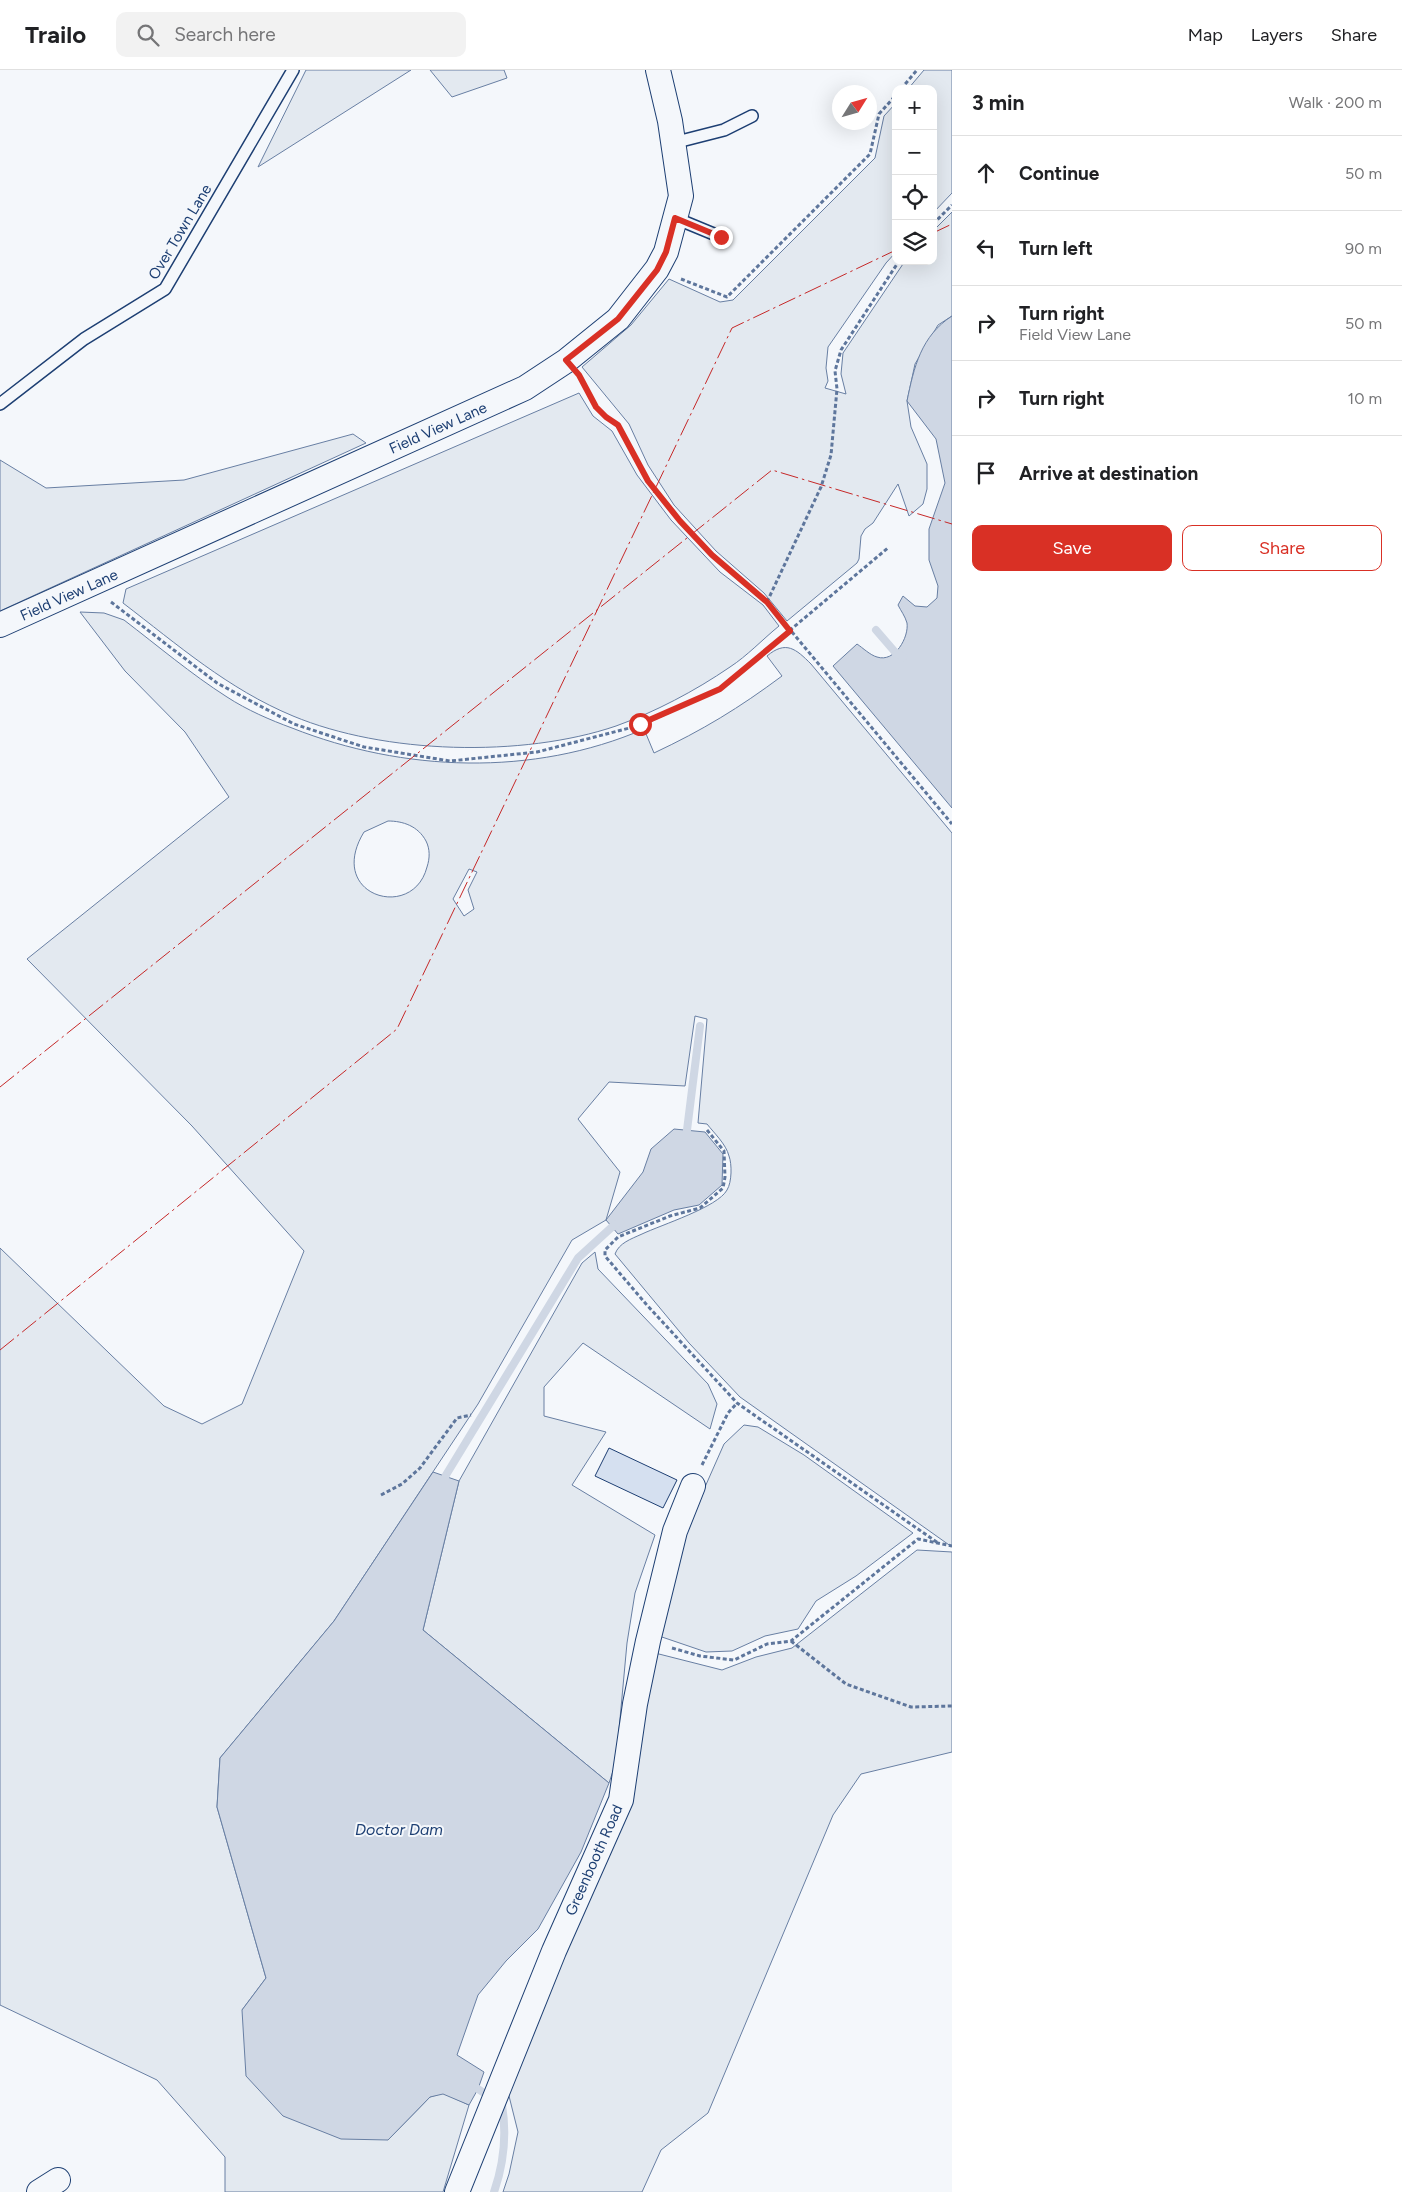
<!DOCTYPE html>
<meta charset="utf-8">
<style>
:root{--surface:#fff;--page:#f2f2f2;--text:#202124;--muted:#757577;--line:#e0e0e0;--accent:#d93025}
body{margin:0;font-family:Figtree,sans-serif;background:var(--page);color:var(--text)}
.controls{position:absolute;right:15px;top:15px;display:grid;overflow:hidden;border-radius:10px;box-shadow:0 5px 20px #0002}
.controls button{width:45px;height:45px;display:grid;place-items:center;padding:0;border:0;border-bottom:1px solid var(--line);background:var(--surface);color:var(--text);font:25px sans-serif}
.compass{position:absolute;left:832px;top:15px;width:45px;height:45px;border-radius:50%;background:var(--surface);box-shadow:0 5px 20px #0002;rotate:53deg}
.stop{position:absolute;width:15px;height:15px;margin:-11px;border:4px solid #d93025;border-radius:50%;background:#fff}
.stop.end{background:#d93025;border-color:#fff;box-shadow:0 1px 5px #0008}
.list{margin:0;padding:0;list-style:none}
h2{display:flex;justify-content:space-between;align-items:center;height:65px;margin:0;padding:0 20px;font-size:21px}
h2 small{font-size:16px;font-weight:400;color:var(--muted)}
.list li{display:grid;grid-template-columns:32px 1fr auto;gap:15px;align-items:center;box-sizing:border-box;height:75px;padding:0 20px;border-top:1px solid var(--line)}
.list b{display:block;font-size:19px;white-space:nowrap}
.list p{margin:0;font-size:16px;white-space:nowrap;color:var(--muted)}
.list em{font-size:16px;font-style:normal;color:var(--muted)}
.actions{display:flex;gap:10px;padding:15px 20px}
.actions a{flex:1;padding:11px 0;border:1px solid var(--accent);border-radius:10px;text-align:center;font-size:18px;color:var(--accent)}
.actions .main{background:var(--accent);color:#fff}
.icon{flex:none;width:28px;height:28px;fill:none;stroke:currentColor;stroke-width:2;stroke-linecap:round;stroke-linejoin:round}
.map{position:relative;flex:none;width:952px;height:2122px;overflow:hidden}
header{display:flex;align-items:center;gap:30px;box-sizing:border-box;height:70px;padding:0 25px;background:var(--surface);border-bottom:1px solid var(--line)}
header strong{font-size:24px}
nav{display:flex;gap:28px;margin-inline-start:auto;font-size:18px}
.search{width:350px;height:45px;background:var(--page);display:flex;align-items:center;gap:12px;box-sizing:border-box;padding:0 18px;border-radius:10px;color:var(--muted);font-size:19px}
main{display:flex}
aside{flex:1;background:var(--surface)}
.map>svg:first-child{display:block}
</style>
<header>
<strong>Trailo</strong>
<div class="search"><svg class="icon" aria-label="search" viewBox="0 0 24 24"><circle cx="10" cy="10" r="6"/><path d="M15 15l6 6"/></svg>Search here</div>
<nav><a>Map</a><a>Layers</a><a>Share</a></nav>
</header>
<main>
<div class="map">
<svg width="952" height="2122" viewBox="0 0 952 2122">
<rect width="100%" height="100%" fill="#f4f7fb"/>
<path fill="#e3e9f0" stroke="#687fa3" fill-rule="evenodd" d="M306,0H411L258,97Z
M430,0H504L507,8L452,27Z
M924,0H952V123L933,143V19H908Z
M896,33V182L886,193L828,277L826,298L828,311L825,318L846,324L841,304L843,283L905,191H933V161L952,142V246L938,255L915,294L907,331L911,357L927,394V419L923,434L909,446L898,414L873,453L865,459L861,466L859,489L857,493L787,551L764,523L716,481L674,435L648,395L629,354L582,297L631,255L669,209L720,232L733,230L875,88L884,46Z
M579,323L593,346L612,361L637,405L671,450L720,502L763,535L779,556C763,569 747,586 730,597C695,621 655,642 616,656C522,688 384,684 293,646C228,619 178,575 123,533L126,519Z
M353,364L366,373L0,541V390L46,418L184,410Z
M80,542L104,543L124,550C158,576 191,604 227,627C247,640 270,650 292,658C403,702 533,707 644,659L654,683C703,660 739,638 782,606L767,586C786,570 796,579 811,594L952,763V1477L740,1327L689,1273L615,1184C619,1173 631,1169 642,1164C661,1155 718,1137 727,1120C732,1112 732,1094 729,1086C726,1074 714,1063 707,1054L698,1053L707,949L695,946L685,1016L609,1012L578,1049L620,1102L606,1150L572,1170L478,1334L334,1551L220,1688L217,1737L266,1908L242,1940L388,2070L430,2027L443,2023L469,2035L443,2122H225V2087L157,2010L0,1935V1178L164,1336L202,1354L242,1334L304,1181L192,1056L27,889L229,727L185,662L125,601ZM388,751C403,751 418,756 426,771C430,779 430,788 427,797C413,852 325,826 364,762ZM469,799L477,802L468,820L474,839L464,846L453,829Z
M595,1182L598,1199L708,1314L717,1334L710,1359L583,1273L544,1317V1346L606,1362L572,1415L655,1465L635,1523L627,1573L616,1692L609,1713L423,1560L459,1411L582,1193Z
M744,1355L758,1357L804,1385L913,1463L856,1506L816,1531L798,1559L765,1566L732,1581L706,1582L659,1566L686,1460L724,1374Z
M917,1480L952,1482V1682L861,1704L833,1745L708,2043L661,2080L642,2122H503L509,2104L518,2062L508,2022L639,1677L655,1583L722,1600L756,1587L792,1578Z"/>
<path fill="#cfd7e4" stroke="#687fa3" d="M952,246V738L833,596L857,574C863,578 870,585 877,587C895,593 909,567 907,553C905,546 901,541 898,535L903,526L915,536L927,537L937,528L938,516L929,490V459L945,413L936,369L907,331C914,297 921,266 952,246Z
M674,1059L705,1062L723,1084L722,1115L699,1135L674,1140L618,1164L606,1150L643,1102L651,1079Z
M433,1402L459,1411L423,1560L609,1713L581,1782L538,1859L506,1891L478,1925L457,1985L484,2002L478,2019L469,2035L443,2024L430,2027L388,2070L341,2069L283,2046L246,2006L242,1940L266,1908L217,1737L220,1688L334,1551Z"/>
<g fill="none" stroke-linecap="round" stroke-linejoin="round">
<path stroke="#cfd7e4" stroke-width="8" d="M876,560L895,582L903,587
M686,1068L700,956
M443,1414L446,1405L578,1188L612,1157L620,1152
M469,2013L502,2035C507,2065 504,2093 494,2122"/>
</g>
<path fill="#d5e0f0" stroke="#1d3f73" d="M609,1378L677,1410L663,1438L595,1406Z"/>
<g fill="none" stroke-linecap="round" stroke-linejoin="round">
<g stroke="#1d3f73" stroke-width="14">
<path id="service" d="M673,73L724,60L752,46
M675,148L721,167
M0,334L84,269L165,219L293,0"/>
</g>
<g stroke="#1d3f73" stroke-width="26">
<path id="minor" d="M0,555L525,318L566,291L618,249L657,199L666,182L681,126L670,51L658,0
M39,2122L58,2110
M457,2122L554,1881L621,1730L635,1634L648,1571L675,1461L693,1416"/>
</g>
<path stroke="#5e769c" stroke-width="3" stroke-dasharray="4 2.5" stroke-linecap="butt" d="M901,19L917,0
M933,154L952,135
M681,209L727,227L870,84L879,44L896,25
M582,310L596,337L606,347L618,355L648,411L680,451L711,485L767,532L952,754
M111,532L217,613L294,654L364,677L450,691L537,682L641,655L720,619L889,477
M767,532L821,417L831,385L837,319L835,301L841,280L899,191
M707,1060L724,1081L725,1107L723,1118L700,1138L670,1146L618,1167L605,1180V1186L646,1234L737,1333L938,1473
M702,1395L728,1343L737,1333
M381,1425L402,1414L420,1398L457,1348L471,1345
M791,1571L846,1614L911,1637L952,1636
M672,1578L700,1586L734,1590L767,1574L791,1571L918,1469L952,1476"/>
<use href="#service" stroke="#f4f7fb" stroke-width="11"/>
<use href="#minor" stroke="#f4f7fb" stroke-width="24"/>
<path stroke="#c62828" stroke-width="1" stroke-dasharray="18 4 2.5 4" stroke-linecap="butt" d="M933,163L952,154
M0,1017L772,400L952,454
M0,1280L397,959L732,258L896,180"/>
</g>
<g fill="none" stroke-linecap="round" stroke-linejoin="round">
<path stroke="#d93025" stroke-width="6" d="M640,654L720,619L790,561L767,532L712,485L680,451L648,411L618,355L606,347L596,337L579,305L566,290L618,249L657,200L666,182L675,148L721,167"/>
</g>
<g text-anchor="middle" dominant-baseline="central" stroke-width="4" stroke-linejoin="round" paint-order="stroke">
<g font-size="15" fill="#1d3f73" stroke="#f4f7fb">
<text transform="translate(180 162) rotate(-59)">Over Town Lane</text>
<text transform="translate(438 358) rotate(-24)">Field View Lane</text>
<text transform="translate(69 525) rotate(-24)">Field View Lane</text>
<text transform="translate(594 1790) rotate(-66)">Greenbooth Road</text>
</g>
<g font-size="16" font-style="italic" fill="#1d3f73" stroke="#f4f7fb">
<text x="399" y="1759">Doctor Dam</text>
</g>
</g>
</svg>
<div class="controls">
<button>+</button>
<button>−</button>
<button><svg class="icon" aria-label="locate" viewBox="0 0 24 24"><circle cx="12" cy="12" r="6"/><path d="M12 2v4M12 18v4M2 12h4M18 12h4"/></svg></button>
<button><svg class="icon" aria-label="layers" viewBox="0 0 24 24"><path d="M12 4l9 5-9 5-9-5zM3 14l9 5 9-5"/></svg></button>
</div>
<svg class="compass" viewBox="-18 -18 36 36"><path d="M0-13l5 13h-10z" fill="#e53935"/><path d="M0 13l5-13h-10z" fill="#757577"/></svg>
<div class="stop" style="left:640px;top:654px"></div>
<div class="stop end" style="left:721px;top:167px"></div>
</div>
<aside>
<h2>3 min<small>Walk · 200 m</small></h2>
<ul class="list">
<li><svg class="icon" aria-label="ahead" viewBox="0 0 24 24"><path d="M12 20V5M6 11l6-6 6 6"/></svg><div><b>Continue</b></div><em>50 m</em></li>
<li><svg class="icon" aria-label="left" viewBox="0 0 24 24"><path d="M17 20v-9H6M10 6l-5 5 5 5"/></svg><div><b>Turn left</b></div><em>90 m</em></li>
<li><svg class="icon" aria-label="right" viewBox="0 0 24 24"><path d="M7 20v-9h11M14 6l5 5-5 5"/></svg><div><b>Turn right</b><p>Field View Lane</p></div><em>50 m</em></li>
<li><svg class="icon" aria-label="right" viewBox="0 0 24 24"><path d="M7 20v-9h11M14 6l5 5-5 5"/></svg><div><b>Turn right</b></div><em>10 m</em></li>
<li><svg class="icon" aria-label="arrive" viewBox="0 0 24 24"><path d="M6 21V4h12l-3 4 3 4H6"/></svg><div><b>Arrive at destination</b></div></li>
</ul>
<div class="actions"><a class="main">Save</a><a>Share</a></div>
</aside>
</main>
